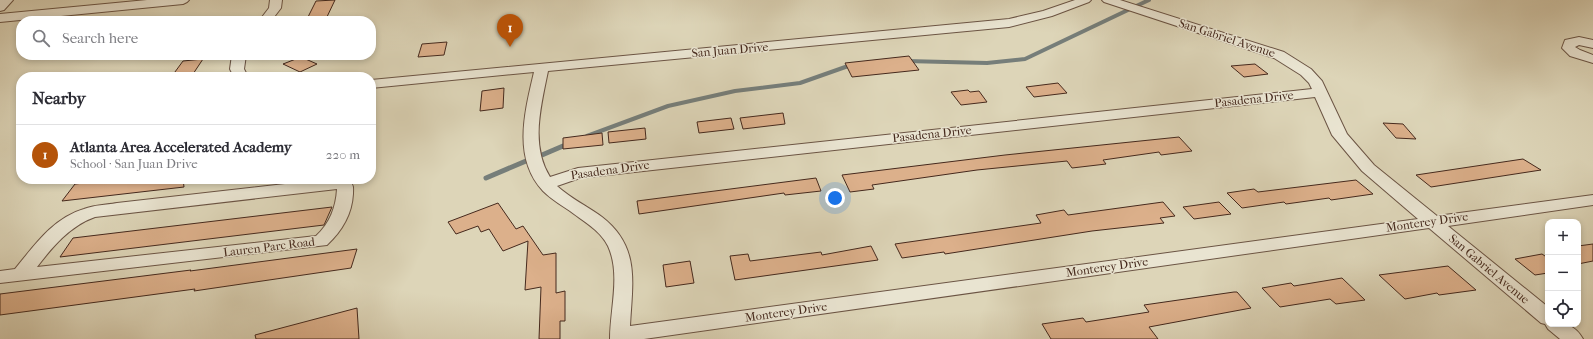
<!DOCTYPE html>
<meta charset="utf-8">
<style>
:root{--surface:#fff;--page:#f7f7f7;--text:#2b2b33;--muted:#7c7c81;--line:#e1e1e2;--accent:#b45309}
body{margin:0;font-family:"IM FELL French Canon",serif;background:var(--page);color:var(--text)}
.controls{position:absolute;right:12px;bottom:12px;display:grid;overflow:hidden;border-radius:8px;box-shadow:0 2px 6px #0003}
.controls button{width:36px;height:36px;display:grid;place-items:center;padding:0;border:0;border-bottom:1px solid var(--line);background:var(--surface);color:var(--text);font:20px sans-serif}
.you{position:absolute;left:835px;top:198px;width:14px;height:14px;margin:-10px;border:3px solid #fff;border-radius:50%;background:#1a73e8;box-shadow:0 0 0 6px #1a73e833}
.badge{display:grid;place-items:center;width:26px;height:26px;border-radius:50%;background:var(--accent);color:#fff;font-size:13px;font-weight:700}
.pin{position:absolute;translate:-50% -33px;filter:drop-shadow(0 1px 2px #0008)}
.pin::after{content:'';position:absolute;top:21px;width:14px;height:12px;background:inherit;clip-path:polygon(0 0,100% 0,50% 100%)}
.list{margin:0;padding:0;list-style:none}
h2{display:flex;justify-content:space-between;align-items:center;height:52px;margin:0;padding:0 16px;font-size:17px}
h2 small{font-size:13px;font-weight:400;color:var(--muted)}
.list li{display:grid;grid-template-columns:26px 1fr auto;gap:12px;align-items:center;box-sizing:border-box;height:60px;padding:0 16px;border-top:1px solid var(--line)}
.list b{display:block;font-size:15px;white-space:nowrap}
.list p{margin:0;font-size:13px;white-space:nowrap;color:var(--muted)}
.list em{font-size:13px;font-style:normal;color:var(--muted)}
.icon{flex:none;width:22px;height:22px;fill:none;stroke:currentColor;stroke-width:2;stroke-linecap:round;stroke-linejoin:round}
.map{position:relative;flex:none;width:1593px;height:339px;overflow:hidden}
.search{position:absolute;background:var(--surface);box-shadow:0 2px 6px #0003;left:16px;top:16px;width:360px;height:44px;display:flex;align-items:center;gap:10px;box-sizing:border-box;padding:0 14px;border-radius:16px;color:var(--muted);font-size:15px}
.panel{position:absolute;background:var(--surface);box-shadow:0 2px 6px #0003;left:16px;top:72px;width:360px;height:112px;border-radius:16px}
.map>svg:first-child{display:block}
</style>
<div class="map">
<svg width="1593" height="339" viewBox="0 0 1593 339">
<rect width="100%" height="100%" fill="#ddd5b8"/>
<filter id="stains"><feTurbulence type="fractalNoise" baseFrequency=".005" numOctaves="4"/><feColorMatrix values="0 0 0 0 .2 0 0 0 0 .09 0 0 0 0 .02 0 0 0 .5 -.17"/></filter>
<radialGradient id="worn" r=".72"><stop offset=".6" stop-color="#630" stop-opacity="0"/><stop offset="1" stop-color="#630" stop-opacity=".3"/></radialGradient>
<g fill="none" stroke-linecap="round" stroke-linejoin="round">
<path stroke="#767e7a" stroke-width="4" d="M906,61L987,63L1025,59L1149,0
M587,136L668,106L735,91L800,83L851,65
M561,147L568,144"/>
<path stroke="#767e7a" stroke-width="5" d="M542,155L563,146
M486,178L526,161"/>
</g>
<path fill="#dcb08b" stroke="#45291d" d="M335,0L325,21H306L316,1Z
M447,42L444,55L418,57L422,44Z
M909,56L919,70L852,77L845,63Z
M301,57L317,64L300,72L283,64Z
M203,59L193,74L172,76L183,61Z
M1255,64L1268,74L1244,77L1231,66Z
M1058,83L1067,93L1034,97L1026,87Z
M504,88L503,108L480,111L482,91Z
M968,90L970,92L979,91L987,102L961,105L951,92Z
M783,113L785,124L743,129L740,118Z
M731,118L734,129L699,133L697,122Z
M1383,123L1403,124L1416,139L1396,138Z
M645,128L646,139L609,143L608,132Z
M602,133L603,145L563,149V138Z
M1179,137L1192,151L1161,155L1159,152L1103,160L1106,164L1072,168L1067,161L977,170L872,185L874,189L850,192L842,175L1005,155Z
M1523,159L1541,170L1431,187L1416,175Z
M816,178L821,191L785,195L784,193L639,214L637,201Z
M119,179H183L184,187L62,201L75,184Z
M1356,180L1373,194L1331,200L1329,198L1286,204L1284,202L1242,208L1227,193L1254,189L1258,192Z
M1163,202L1175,216L1160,218L1164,223L1092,231L945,254L944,252L902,258L895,244L1041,223L1036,215L1064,210L1068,215Z
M1219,202L1231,214L1194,219L1183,207Z
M498,203L516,229L523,226L543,255L556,253V293L565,291V321H560V339H539L541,287L525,290L528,241L503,251L489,229L481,232L478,226L456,234L448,222Z
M332,207L324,225L60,257L73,238Z
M1593,244V261L1578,264V246Z
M871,246L878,260L735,280L730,256L748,254L750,261L821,252L822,255Z
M357,249L351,268L194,291L195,289L0,315V294L191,270L190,271Z
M1542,254L1548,258V273L1535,275L1515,259Z
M690,261L694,283L666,287L663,265Z
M1448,266L1476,290L1439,295L1437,293L1405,299L1379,275Z
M1342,278L1365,300L1336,304L1330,299L1280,307L1262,288L1291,283L1294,286Z
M1234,292H1237L1251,308L1149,327L1158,339H1051L1042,324L1083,318L1086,322L1149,312L1144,305Z
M357,308L359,339H256L255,335Z"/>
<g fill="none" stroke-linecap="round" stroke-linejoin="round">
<g stroke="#6b5444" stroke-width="2">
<path id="minor" d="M0,0H13L4,10L0,11Z
M147,0H189L187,2L183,4L0,22V14Z
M270,0H282L281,8L271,21H259L269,8Z
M1075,0H1091L1089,2L1052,16L1009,27L548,71C541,106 530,145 550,177L578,168L1312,89L1309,83L1301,75L1274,58L1104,2L1102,0H1120L1284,52L1311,69L1322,81L1347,134L1374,165L1437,216L1593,195V205L1448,226L1548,307V324C1564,324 1574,323 1583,339H1560L1548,329L1545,324L1541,323L1429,228L644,339H610C610,309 621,274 608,246C600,230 583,221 570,211C561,205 551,199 543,191C512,158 525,111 534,72L371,88V80L1009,19L1043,11ZM1315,97L1332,135L1362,171L1418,219L630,326C632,284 641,247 602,217C587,206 570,198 557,186L580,178Z
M1579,37L1593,40V48L1579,45L1575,47L1580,50L1593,55V63L1570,56L1562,48L1565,40Z
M232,55H246L244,69L248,77H234L230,69Z
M329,179C336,179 344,178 350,182C354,185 353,189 353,194C352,214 342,231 327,245L0,283V271L15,269C34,246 53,218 84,209C94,205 106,205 117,203ZM337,189C336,207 330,223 316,236L37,267C53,246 70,226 95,217Z"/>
</g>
<use href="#minor" fill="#e9e4d1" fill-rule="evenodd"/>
</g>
<g text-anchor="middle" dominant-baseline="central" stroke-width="3" stroke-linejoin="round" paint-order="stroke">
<g font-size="12" fill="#45291d" stroke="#e9e4d1">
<text transform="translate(1227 38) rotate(18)">San Gabriel Avenue</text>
<text transform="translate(730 50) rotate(-5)">San Juan Drive</text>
<text transform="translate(1254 99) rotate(-6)">Pasadena Drive</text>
<text transform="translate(932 134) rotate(-6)">Pasadena Drive</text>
<text transform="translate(610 170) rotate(-8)">Pasadena Drive</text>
<text transform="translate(1427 222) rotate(-8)">Monterey Drive</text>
<text transform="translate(269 247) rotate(-7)">Lauren Parc Road</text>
<text transform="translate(1107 267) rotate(-8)">Monterey Drive</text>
<text transform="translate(1489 269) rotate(40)">San Gabriel Avenue</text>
<text transform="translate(786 312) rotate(-8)">Monterey Drive</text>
</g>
</g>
<rect width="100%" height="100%" filter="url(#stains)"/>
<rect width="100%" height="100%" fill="url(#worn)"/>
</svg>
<div class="controls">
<button>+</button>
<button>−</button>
<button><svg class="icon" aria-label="locate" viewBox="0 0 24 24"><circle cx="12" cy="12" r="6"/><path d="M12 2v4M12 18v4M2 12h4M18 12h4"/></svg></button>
</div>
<div class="you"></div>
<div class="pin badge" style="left:510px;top:47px">1</div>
<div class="search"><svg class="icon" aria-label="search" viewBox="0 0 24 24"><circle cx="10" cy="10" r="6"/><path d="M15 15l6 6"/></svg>Search here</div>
<section class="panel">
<h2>Nearby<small></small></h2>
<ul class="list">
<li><span class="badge">1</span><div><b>Atlanta Area Accelerated Academy</b><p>School · San Juan Drive</p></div><em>220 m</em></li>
</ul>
</section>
</div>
